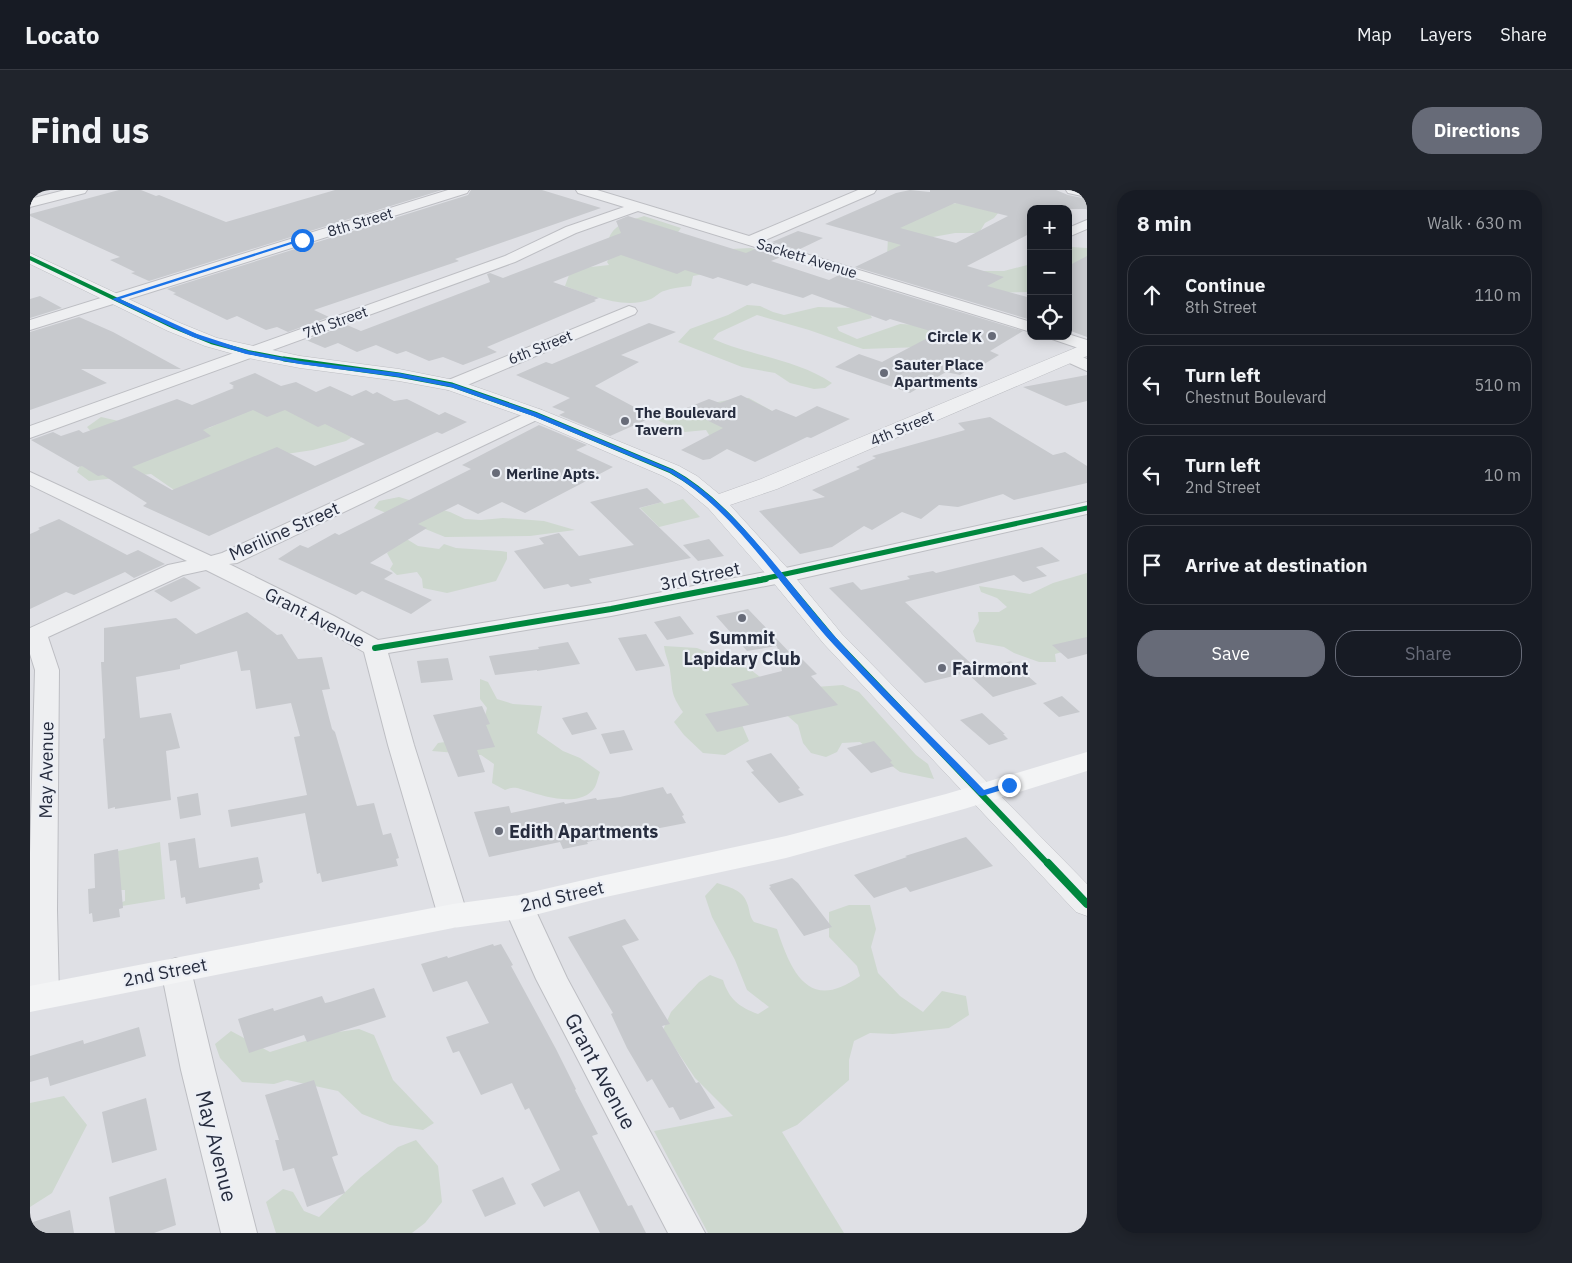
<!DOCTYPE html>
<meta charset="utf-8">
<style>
:root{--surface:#171b24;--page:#20242c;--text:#f1f3f6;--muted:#9ea1a6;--line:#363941;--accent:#676b78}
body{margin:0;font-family:"IBM Plex Sans",sans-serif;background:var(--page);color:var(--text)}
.controls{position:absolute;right:15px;top:15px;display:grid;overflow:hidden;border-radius:10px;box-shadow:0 2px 12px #0003}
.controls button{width:45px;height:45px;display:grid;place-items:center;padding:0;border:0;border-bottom:1px solid var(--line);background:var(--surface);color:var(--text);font:25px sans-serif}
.stop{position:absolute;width:15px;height:15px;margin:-11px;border:4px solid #1a73e8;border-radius:50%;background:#fff}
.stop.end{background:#1a73e8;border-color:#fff;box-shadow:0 1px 5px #0008}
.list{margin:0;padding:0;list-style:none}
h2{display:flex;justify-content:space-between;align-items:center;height:65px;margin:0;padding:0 20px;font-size:21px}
h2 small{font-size:16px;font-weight:400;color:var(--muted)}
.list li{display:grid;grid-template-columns:32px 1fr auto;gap:15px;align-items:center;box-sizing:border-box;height:80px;margin:0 10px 10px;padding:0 10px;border:1px solid var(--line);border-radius:20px}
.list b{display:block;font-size:19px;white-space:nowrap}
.list p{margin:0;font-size:16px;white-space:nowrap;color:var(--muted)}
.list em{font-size:16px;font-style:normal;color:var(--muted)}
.actions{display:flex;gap:10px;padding:15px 20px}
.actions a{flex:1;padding:11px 0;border:1px solid var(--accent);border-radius:20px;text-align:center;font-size:18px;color:var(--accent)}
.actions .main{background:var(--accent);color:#fff}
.icon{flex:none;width:28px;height:28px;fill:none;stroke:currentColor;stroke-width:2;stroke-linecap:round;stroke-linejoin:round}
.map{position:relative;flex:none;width:1057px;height:1043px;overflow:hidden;border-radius:20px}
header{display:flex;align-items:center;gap:30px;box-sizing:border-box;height:70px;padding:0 25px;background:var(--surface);border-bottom:1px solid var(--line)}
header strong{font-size:24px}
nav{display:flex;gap:28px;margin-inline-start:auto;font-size:18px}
.intro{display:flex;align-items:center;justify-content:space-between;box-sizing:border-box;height:120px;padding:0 30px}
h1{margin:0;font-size:35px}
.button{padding:12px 22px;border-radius:20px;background:var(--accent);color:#fff;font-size:18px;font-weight:700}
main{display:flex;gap:30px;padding:0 30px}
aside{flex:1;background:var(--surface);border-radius:20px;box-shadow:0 2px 12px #0003}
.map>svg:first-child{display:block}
</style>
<header>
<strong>Locato</strong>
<nav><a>Map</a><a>Layers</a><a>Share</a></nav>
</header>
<div class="intro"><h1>Find us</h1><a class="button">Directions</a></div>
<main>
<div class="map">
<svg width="1057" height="1043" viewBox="0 0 1057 1043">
<rect width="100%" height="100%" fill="#dfe0e5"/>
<path fill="#ced8cf" d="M927,13L969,22L964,28L955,33L949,43H925L892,49L942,81H974L1001,74V102L958,103L857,66L858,48L862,42L902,17Z
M614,26L651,38L638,56L701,59L721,58L736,63L684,82L663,86L661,96C652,97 642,98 634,101C629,102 626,107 621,109C594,120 560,105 535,96L539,85L552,78L579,75L577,72L585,57L579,48C585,33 600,31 614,26Z
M1041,57L1057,58V74L1038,91V58Z
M717,115L730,116L743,122L754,125L788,117L824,118L839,122L842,128L807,137L809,141L827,149L870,134L890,135L920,126L921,156L833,159L779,140L727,125L688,143L683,149C721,166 767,169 802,193L795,198L784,199L760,193L745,183L712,177L648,152L660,139L698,125Z
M223,206L337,237L316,251L283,260L229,268L147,302L121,284L59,291L47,282L65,246L57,237L71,227L137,242L179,238L207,225Z
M719,208L751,226L681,248L676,240L655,242L627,230C658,218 687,210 719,208Z
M369,307L420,322L435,329L451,330L473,328L514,331L545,340L500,346L415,347L344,318L349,311Z
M653,309L670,327L629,337L610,318L632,312L634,314Z
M375,348L388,356L409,359L414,354L426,358L471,361L477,362V369L466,391L417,403L393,398L392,389L387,382L367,385L360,379L363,374L357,363L365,355Z
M1057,383V455L1025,464L1026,472H1009L984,463L974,457L946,452L943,441L949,431L948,422H969L977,417L967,408L951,402L949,396L1000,404L1023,393Z
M634,456L667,458L721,480L734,490L759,499L813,495L829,502L886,565L898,574L904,589L870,582L830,552L812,553L807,562L796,567L781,563L773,553L768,535L751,520L720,513L709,528L719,551L695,565L673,563L654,545L644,532L653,522C640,503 643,501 640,480C639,472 635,465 634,456Z
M450,489L458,492L467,509L483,514L512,516L507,543L533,561L550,568L570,582C568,587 567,593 565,597C552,618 516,607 497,601C487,598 485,596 475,600L462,593L464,574L451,565L402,561L408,553L437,549L451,542L457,518L450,509Z
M130,652L135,709L92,716V712L95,711V700H90L88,661Z
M687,693C699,697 713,700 717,713C720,720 719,726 724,732L747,739C762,785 780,822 830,786L827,776L799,747V722L819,715H840L846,739L841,757L848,783L870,806L893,822L912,801L936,806L939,825L919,838L863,844L840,843L824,851L819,870V890L767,935L752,942L814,1043H678L624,941L703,926L665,888L633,840L641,822L669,792L680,785L693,790C699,809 709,817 728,824L739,817L717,800L705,770L682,727L675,706Z
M329,839L344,845L363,890L404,933L393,940L360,935L332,924L308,901L257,890L244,894L212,892L190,868L185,854L201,841L240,862L301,843Z
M34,906L57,935L22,1003L0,1017V913Z
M386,950L408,976L412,1012L395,1033L382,1043H246L236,1012L253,999L263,1002L274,1021L289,1027L331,987L368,957Z"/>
<path fill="#c7c9cd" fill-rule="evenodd" d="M89,0H111L126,6L129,5L196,32L305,0H412L119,91L101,83L105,82L80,70L90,67L0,26V24Z
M441,0H512L571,18L425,69L429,71L284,120L299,127L258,142L247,137L236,140L207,126L197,130L143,104L146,103L137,99L438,5Z
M880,0L900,2V0H1026L1038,5L1057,9V19H1001V43L937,76L974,87L957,96L1001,108V130L825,77L871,55L795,34L866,3ZM925,13L978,26L926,53L870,38Z
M598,26L716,63L725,59L751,67L741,71L799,90L809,85L993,141L960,161L969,165L946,179L942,177L930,185L916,182L880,203L805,177L829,164L852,172L907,143L860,129L856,131L782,104L773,108L722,93L717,96L688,87L683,89L655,80L647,84L591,65L523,92L569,108L564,110L566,111L457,157L467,162L433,175L413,167L399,171L376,161L367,164L346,155L327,162L308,153L295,158L276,150L317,135L331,141L460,92L457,84L460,83L473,88L591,43L586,31Z
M768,41L793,48L768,60L742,52Z
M1057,66V147L1038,140V76Z
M10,106L32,118L0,128V109Z
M49,127L83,142L151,179H51L77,193L0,220V142Z
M619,133L646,142L591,165L609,172L565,196L623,227L580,246L529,225L535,222L522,217L540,208L486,185L516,172L522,174Z
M225,183L251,196L266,192L286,202L300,196L322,206L336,200L343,204L347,202L364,211L377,209L409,225L415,222L437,232L412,244L407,242L179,346L113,316L117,313L73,285L68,286L52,276L48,277L1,250L23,242L31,246L49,240L53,243L147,209L162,215L204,198L202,197L204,196L199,193ZM223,220L237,227L255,220L288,237L295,234L335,254L285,276L247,257L142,300L102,277L181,246L173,240Z
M1057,185V211L1036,216L993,197Z
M711,205L742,221L746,219L766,227L787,216L820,229L781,248L777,247L725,272L697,259L680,269L673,270L651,260L693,238L654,219L679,209L690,213Z
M960,227L1023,265L1035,262L1057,276V293L984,310L973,304L928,317L909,315L891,329L872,322L842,340L834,336L802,357L770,364L729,321L795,307L782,300L830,279L826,277L846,268L842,266L935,240L928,233Z
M509,235L557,255L546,260L583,277L495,323L472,312L448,324L428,314L388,334L397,338L340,373L363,383L354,389L402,410L381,424L332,401L326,405L248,369L270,355L278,358L305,343L309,345L441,279L432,275Z
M617,298L632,312L609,318L661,368L559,389L562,393L541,397L538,394L514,399L484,361L514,354L509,348L529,343L549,366L604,355L560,312Z
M29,329L97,365L108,360L135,374L104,388L95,382L44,405L36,402L0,419V344L7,341L10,339L8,338Z
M679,349L694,366L668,371L653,355Z
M1012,357L1030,371L1006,377L1017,386L993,392L984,385L875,412L948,480L895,493L799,398L823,392L831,400L880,389L877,386L903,381L906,383Z
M154,387L171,398L141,412L124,401Z
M718,419L763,466L768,465L787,484L781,486L808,515L687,542L675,524L719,515L701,494L752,481L747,456L717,461L686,426Z
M217,422L247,445L252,444L268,469L292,467L300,499L292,500L302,539L305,542L327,616L344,613L353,645L361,643L369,668L366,669L368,676L292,692L290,683L287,684L275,623L201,637L198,620L277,605L264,547L270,546L261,513L226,519L220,480L211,481L207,461L150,475V479L106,487L110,528L141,523L150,558L136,561L141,610L85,619V617L78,619L73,549L75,548L71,472H74V438L146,428L166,444Z
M650,426L664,444L637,450L624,432Z
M616,444L635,476L606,481L588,448Z
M1057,447V464L1038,469L1022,455Z
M538,452L550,474L507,481V480L465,485L459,466L509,459L508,457Z
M418,468L423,490L391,493L387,471Z
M981,471L1007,494L963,507L938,484Z
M1032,506L1050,522L1029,527L1013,513Z
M452,516L460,534L456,535L465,557L447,560L455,582L428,587L403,525Z
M557,522L567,539L542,545L532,528Z
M952,523L975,544H973L978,549L959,555L930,530Z
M594,540L603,560L580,564L571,544Z
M844,551L862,571L860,572L864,576L841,583L817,558Z
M741,563L770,598L768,599L774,605L749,613L721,582L724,581L716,571Z
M633,597L637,604L641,603L654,625L652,626L656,633L557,652L558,654L533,659L530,652L459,667L444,622L479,616L481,623L534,612L535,614L566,608L567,610L590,607Z
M168,603L171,625L150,629L147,607Z
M936,647L963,676L880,702L876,697L844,708L824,685L877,667L875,666Z
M165,648L169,678L228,667L233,692L229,694L230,699L156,714L155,707L151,708L146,670L140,671L138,653Z
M88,659L93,718L89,719L90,727L63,732L62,723L59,724L58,699L65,698L64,664Z
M762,688L768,693L802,737L774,746L739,698L741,697L739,695Z
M595,729L609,750L592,756L640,834L632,836L666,893L669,892L685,918L650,930L643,917L639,918L622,889L617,892L597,858L581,824L583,823L538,747Z
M463,754L464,756L471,754L483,775L481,776L526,859L546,899L545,900L568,944L562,946L598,1016L602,1015L616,1043H570L549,1001L514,1017L501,994L530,980L499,918L495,920L482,893L451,905L429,861L423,863L416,847L459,833L437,791L403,802L391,774L417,766L418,768Z
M344,798L356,827L277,852L274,845L219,863L208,829L243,818L244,821L292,806L295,813L300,812Z
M109,837L116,866L20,896L18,887L0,892V866L53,850L54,854Z
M284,890L308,965L302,967L315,1003L277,1017L264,978L253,981L245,950H249L235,905Z
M116,908L127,960L82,973L72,922Z
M473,987L486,1014L455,1027L442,1000Z
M136,988L146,1035L124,1043H85L79,1007Z
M40,1020L44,1043H0V1033Z"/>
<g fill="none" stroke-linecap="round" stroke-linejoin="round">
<g stroke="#bdbec3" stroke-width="2">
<path id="minor" d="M35,0H57L55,3L0,17V9Z
M418,0H439L437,3L0,140V130Z
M546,0H567L719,46L828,0H846L844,3L733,51L1001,132V142L608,21L546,43L485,72L0,248V236L475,66L536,37L594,17L548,3Z
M1036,0H1057V7L1038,3Z
M1057,30V39L1038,47V38Z
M599,116L605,118L607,121L605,124L428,199L422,200L416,199L413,195L416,191Z
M1038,144L1057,150V161L1022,149L1020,146H1038Z
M1041,162L1057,169V181L1035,171L1033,167L1035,163Z
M505,219L511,220L514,224L511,228L207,373L199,374L304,426L348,450L581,412L751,379L1057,312V324L751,393L581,426L358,463L384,555L438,726L433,734L423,737L413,734L408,726L358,555L334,462L288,436L176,380L153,385L18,447L29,480L27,720L29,806L24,815L13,818L2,815L0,811V663L5,480L0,464V438L138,375L157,371L0,295V282L181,366L192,363Z
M489,706L499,709L504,717L537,788L675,1043H638L506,789L474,717L479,709Z
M146,768L157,772L161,780L185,880L227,1043H191L151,880L131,780L135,772Z"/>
</g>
<g stroke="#bdbec3" stroke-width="1">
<path id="tertiary" d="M0,63L150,133L187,148L270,166L369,179L429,191L512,220L649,276L667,286L689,304L731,289L1057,153V166L747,299L700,315L760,381L812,444L1057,694V726L1046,722L794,454L742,391L678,318L651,296L633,286L498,228L418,200L369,191L270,178L218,168L175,156L138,141L0,74Z"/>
</g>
<use href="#minor" fill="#eeeff1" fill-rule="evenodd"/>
<use href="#tertiary" fill="#eeeff1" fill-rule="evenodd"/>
<path fill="#f3f4f5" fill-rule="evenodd" d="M1057,562V581L934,619L756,668L571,708L489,729L423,738L0,822V796L423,714L489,705L571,686L756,646L916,604Z"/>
<g stroke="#eceff5" stroke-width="5.5">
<path id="cycleway-far3" d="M0,68L144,137L181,152L218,162L260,170"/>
</g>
<g stroke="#eceff5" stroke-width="8">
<path id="cycleway-far2" d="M254,169L369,185L422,195L505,224L641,281C687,306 721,350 754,390
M728,390L1057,318"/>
</g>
<g stroke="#eceff5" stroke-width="9">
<path id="cycleway-far1" d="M753,389L803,449L1019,675
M345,458L581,419L736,389"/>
</g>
<g stroke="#eceff5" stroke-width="11">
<path id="cycleway" d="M1018,673L1057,714"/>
</g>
<use href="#cycleway-far3" stroke="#00873e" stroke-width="4"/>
<use href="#cycleway-far2" stroke="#00873e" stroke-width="5"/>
<use href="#cycleway-far1" stroke="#00873e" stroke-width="6"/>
<use href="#cycleway" stroke="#00873e" stroke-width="8"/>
</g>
<path fill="#1a73e8" d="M270,49L274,50L90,109L167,144L219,161L270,171L369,183L424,194L507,223L643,280C709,317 758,395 808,450C855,502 906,550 954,600L979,592L982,593V597L952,606L949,605C901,555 851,506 804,455C752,399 705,320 639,282L503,226L421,197L369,187L270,174L216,164L163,147L82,109Z"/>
<g fill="#676b78" stroke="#eceff5" stroke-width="2">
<circle cx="962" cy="146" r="5"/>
<circle cx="854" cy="183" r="5"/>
<circle cx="595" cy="231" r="5"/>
<circle cx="466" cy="283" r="5"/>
<circle cx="712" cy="428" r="5"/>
<circle cx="912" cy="478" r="5"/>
<circle cx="469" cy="641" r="5"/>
</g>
<g text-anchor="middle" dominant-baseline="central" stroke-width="4.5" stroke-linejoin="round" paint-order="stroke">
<g font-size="15" fill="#262c3e" stroke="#eceff5">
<text transform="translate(330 32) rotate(-17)">8th Street</text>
<text transform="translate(777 68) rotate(17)">Sackett Avenue</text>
<text transform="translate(305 132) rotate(-20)">7th Street</text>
<text transform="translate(510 157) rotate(-22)">6th Street</text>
<text transform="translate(872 238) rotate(-23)">4th Street</text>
</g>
<g font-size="15" font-weight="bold" fill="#262c3e" stroke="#eceff5" text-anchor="start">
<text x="952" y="146" text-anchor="end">Circle K</text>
<text x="864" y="174">Sauter Place<tspan x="864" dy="17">Apartments</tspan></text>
<text x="605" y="222">The Boulevard<tspan x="605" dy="17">Tavern</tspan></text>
<text x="476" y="283">Merline Apts.</text>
</g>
<g font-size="18" fill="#262c3e" stroke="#eceff5">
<text transform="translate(254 341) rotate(-24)">Meriline Street</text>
<text transform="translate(670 386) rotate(-12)">3rd Street</text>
<text transform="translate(285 427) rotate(27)">Grant Avenue</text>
<text transform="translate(16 580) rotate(-89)">May Avenue</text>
<text transform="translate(532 706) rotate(-13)">2nd Street</text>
<text transform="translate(135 782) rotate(-11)">2nd Street</text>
</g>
<g font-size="18" font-weight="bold" fill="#262c3e" stroke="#eceff5" text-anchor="start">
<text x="712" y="447" text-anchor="middle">Summit<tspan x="712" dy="21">Lapidary Club</tspan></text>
<text x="922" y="478">Fairmont</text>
<text x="479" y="641">Edith Apartments</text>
</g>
<g font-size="21" fill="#262c3e" stroke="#eceff5">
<text transform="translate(571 881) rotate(62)">Grant Avenue</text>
<text transform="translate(187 956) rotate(76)">May Avenue</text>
</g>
</g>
</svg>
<div class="controls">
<button>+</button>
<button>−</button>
<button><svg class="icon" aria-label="locate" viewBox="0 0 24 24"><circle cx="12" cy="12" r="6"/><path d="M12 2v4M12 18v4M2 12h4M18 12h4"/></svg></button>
</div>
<div class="stop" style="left:272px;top:50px"></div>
<div class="stop end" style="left:979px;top:595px"></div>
</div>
<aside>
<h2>8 min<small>Walk · 630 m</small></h2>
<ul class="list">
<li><svg class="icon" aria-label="ahead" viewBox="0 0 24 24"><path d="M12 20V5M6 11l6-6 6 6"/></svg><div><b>Continue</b><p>8th Street</p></div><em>110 m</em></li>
<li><svg class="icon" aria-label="left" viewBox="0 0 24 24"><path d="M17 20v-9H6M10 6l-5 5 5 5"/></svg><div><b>Turn left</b><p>Chestnut Boulevard</p></div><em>510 m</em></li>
<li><svg class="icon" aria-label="left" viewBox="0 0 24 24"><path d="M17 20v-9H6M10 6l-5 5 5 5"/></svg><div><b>Turn left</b><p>2nd Street</p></div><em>10 m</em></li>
<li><svg class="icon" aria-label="arrive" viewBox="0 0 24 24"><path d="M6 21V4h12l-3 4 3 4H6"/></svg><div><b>Arrive at destination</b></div></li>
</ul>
<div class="actions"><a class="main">Save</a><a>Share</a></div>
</aside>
</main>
